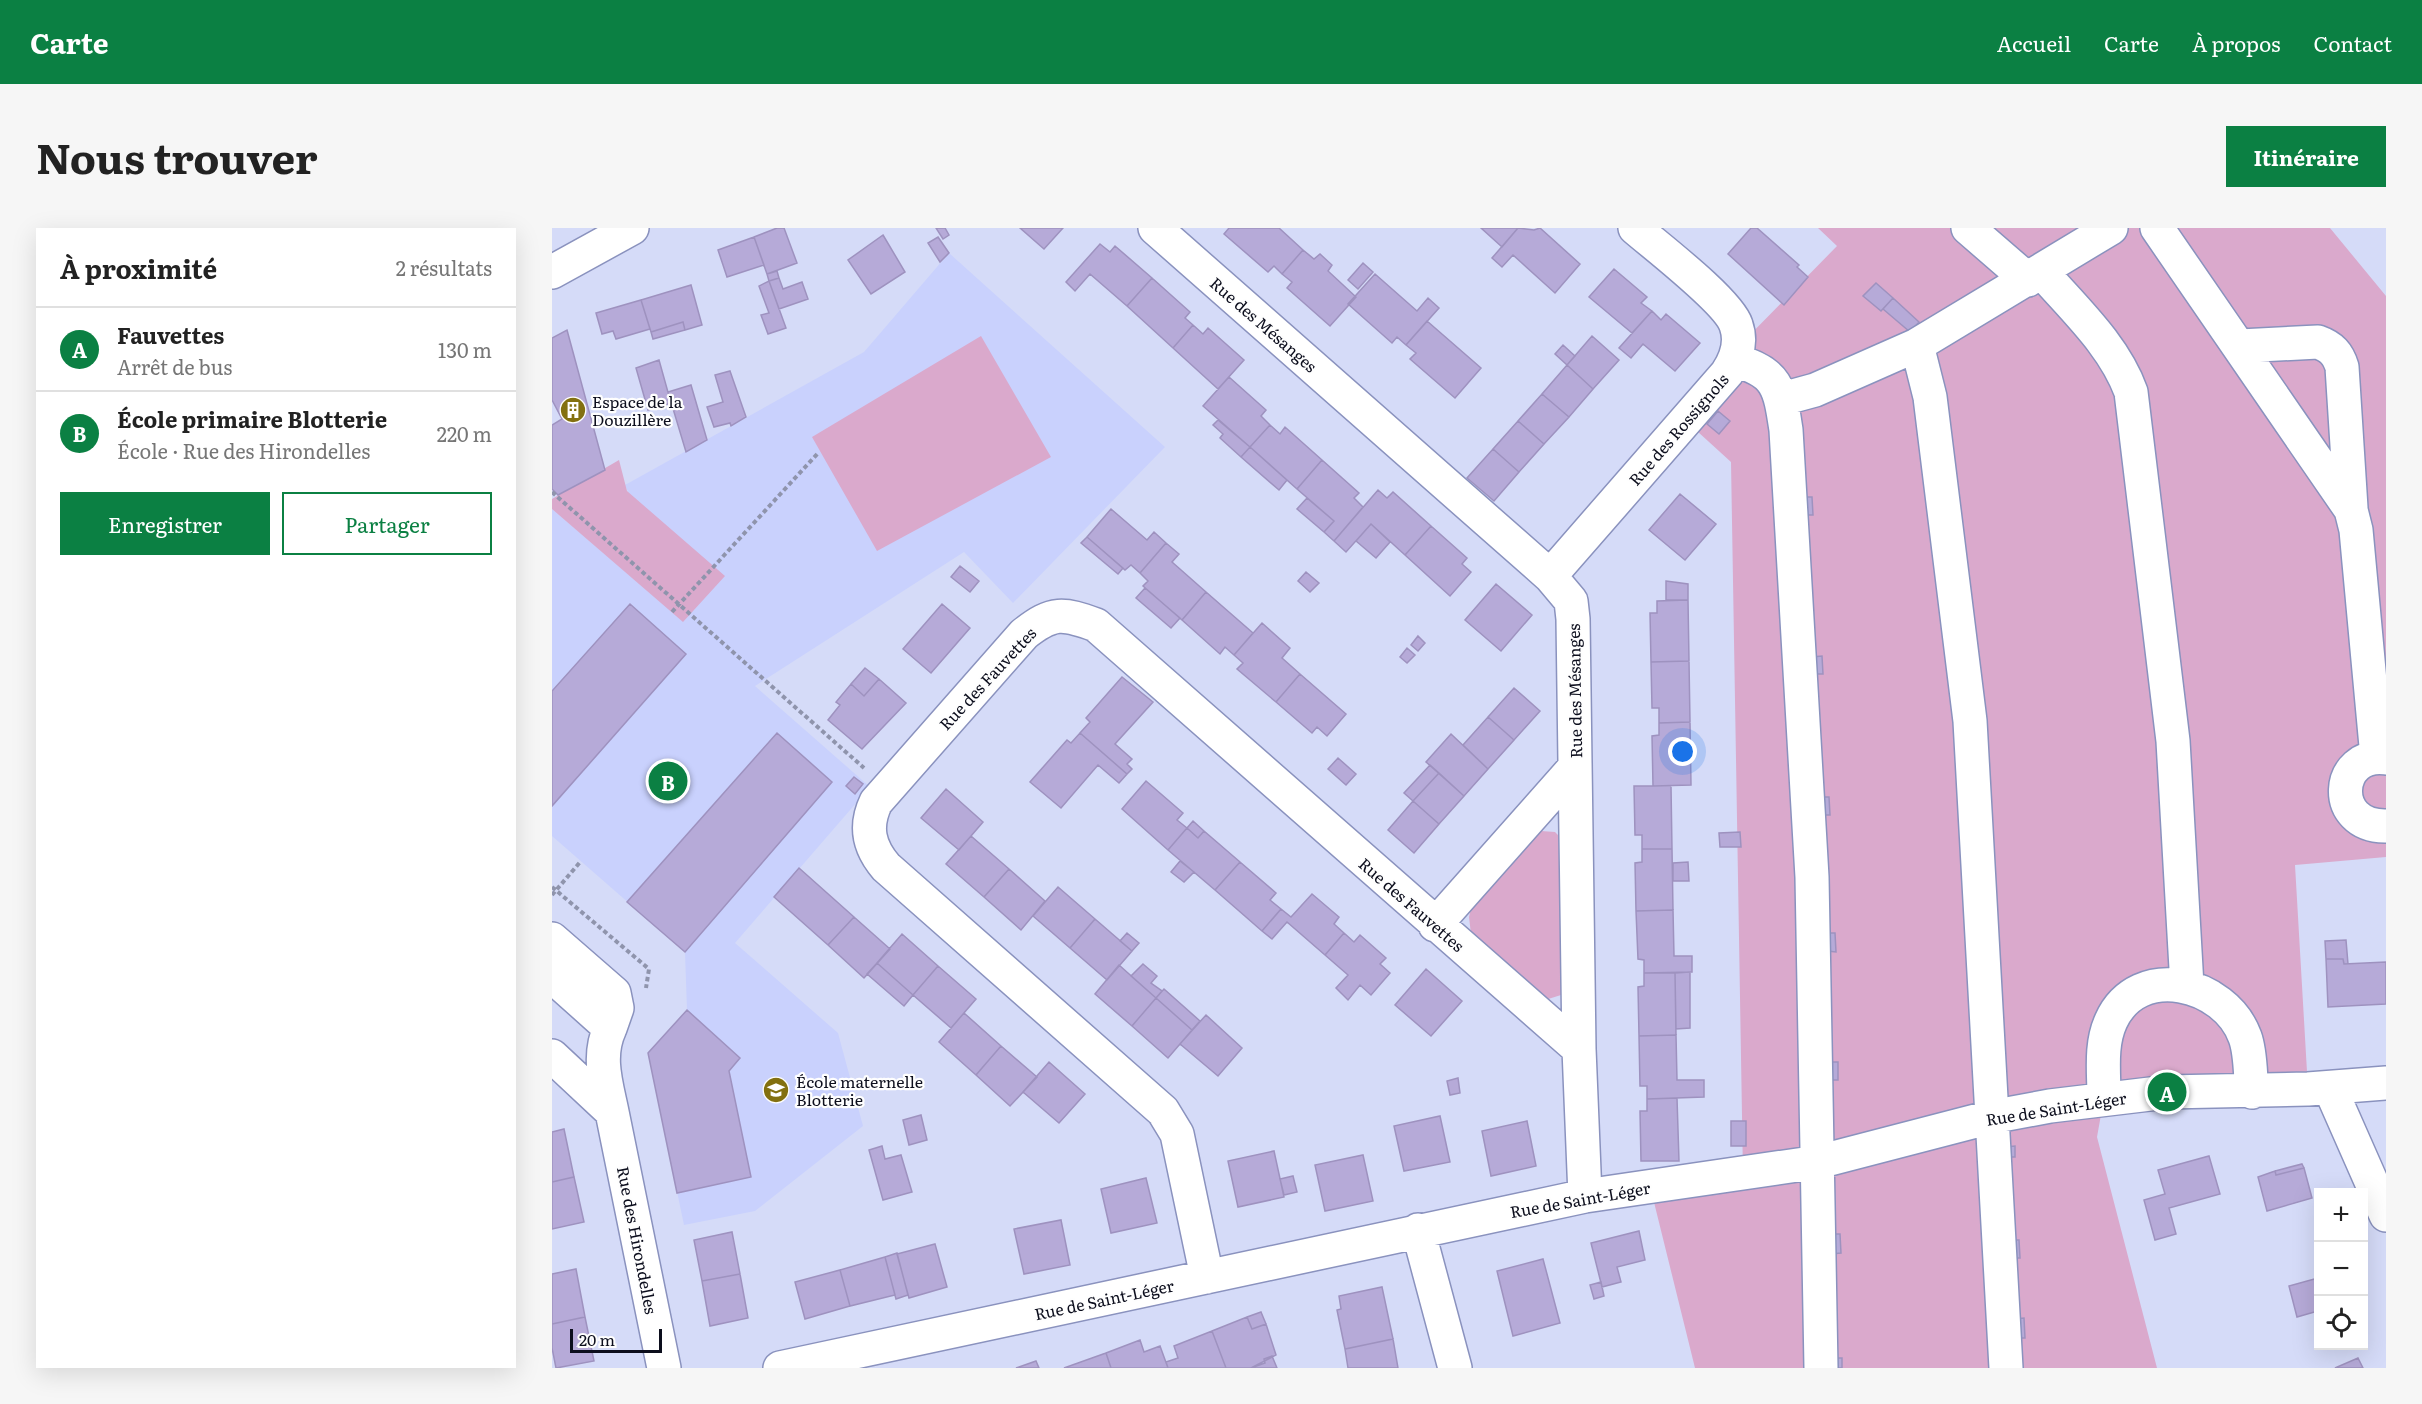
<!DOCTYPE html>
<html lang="fr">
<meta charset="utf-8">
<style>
:root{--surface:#fff;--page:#f6f6f6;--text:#222;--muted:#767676;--line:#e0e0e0;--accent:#0b8043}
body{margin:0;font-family:Literata,serif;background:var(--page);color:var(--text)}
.controls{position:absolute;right:18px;bottom:18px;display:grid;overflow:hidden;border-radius:0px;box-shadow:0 6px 24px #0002}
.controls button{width:54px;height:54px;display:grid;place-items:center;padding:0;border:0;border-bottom:2px solid var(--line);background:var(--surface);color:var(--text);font:30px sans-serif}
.scale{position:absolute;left:18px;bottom:15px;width:92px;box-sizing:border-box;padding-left:6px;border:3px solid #0c0e1d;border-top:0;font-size:16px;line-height:21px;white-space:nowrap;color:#0c0e1d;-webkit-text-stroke:4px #fefefe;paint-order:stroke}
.you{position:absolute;left:1131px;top:524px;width:21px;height:21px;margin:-15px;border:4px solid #fff;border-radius:50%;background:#1a73e8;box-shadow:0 0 0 9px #1a73e833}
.badge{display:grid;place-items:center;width:39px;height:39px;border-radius:50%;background:var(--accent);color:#fff;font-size:20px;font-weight:700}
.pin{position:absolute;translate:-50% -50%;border:3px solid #fff;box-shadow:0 2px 6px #0006}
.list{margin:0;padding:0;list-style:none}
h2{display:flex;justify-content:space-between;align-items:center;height:78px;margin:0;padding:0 24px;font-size:26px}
h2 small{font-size:20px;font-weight:400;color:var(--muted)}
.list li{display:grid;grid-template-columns:39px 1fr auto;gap:18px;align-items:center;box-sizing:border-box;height:84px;padding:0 24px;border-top:2px solid var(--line)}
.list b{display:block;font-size:22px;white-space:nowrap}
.list p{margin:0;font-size:20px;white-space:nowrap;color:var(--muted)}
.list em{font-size:20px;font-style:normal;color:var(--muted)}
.actions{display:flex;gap:12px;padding:18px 24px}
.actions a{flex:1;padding:14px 0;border:2px solid var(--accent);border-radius:0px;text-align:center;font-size:21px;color:var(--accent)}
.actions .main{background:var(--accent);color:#fff}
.icon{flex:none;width:33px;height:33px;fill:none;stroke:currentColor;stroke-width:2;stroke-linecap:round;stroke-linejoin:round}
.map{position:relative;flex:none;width:1834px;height:1140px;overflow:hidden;border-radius:0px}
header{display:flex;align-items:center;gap:36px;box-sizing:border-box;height:84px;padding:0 30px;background:var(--accent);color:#fff}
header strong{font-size:28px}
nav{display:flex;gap:33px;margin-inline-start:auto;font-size:21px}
.intro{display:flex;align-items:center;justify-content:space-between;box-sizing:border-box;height:144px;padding:0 36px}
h1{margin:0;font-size:42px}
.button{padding:15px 27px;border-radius:0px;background:var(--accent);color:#fff;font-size:21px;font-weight:700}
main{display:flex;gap:36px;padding:0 36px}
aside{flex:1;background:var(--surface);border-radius:0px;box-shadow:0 6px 24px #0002}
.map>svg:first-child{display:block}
</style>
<header>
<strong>Carte</strong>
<nav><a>Accueil</a><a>Carte</a><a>À propos</a><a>Contact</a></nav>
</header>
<div class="intro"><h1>Nous trouver</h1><a class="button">Itinéraire</a></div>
<main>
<aside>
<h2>À proximité<small>2 résultats</small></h2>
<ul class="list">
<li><span class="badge">A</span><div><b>Fauvettes</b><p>Arrêt de bus</p></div><em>130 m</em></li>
<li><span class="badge">B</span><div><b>École primaire Blotterie</b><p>École · Rue des Hirondelles</p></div><em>220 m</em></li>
</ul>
<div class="actions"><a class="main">Enregistrer</a><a>Partager</a></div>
</aside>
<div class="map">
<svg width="1834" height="1140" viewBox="0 0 1834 1140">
<rect width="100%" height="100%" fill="#d5dbf8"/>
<path fill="#c9d1fd" d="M397,25L613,219L461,375L412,324L203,458L318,559L183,715L286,805L311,898L203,983L132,997L96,825L135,782L133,724L0,608V281L131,393L73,257L312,124Z"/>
<path fill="#daa9cc" d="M1266,0H1778L1834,68V629L1743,637L1756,861L1552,870L1545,909L1605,1140H1143L1098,958L1191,947L1179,234L1134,193L1186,119L1285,18Z
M429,108L499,229L325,323L260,209Z
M67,232L75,263L173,348L131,394L0,281V271Z
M989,603L1003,604L1010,611L1015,760L1009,767L993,772L919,706L917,689L921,672L981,606Z"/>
<path fill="#b6aad8" stroke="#9e92bf" stroke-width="1.5" d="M225,0H232L245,35L215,46L202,9Z
M384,0H393L397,7L391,11Z
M468,0H511L492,21Z
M677,0H727L751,22L730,46L722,38L716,44L672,6Z
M929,0H966L950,19Z
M966,0L982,2L988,0L1028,36L1003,65L961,27L950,39L940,30Z
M1199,0H1205L1247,37L1245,39L1256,49L1232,77L1176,26Z
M331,7L353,44L319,66L296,32Z
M202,9L212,37L175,49L166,22Z
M386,9L397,25L388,34L376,15Z
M548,16L558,24L563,18L600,50L575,78L538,46L523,63L514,54Z
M751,22L762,31L768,26L780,37L776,43L804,69L778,98L735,60L740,54L730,46Z
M811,35L821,44L806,61L796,52Z
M1062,41L1095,69L1089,75L1100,83L1080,105L1037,69Z
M225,43L227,50L217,53L215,46Z
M823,46L865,83L876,70L887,80L854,117L845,109L840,115L796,76Z
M227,50L231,61L250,54L256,71L227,81L217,53Z
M600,50L638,84L633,90L641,97L621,120L575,78Z
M217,53L234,100L216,106L209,87L217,85L207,58Z
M1324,55L1341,70L1329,83L1311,68Z
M139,57L150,97L133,102L131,94L99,104L89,72Z
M1341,70L1367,94L1358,104L1331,81Z
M89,72L98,101L64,111L61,103L50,106L44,85Z
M1100,83L1109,92L1114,86L1148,115L1123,143L1091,116L1079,130L1067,120Z
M875,93L929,140L903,170L858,131L864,125L854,117Z
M131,94L133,102L101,111L99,104Z
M641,97L651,106L656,100L692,132L666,161L621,120Z
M15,102L53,242L6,267L0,261V197L10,191L0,172V110Z
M1040,108L1067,132L1041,161L1015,137Z
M1011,117L1023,128L1015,137L1003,126Z
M107,132L119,175L96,182L84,140Z
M1015,137L1041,161L1017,189L990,166Z
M178,143L194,189L179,198L178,195L162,199L155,179L171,174L163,147Z
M677,149L714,182L709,188L718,197L698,219L651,178Z
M139,157L155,212L134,224L116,164Z
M990,166L1017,189L992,216L966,193Z
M1166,183L1178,193L1167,206L1155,196Z
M666,192L698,219L689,229L668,210L671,206L661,197Z
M966,193L992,216L967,244L941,221Z
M718,197L728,206L733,199L770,232L745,261L698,219Z
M698,219L735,252L727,262L689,229Z
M941,221L967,244L942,273L915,250Z
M770,232L807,265L802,270L811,279L782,313L772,304L782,293L745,261Z
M826,262L835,270L841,264L879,298L853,327L819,296L794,324L782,313Z
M1128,266L1164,296L1133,332L1097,302Z
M1250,269H1260L1261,287H1251Z
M755,270L782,293L772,304L745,281Z
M559,281L595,312L602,304L614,315L588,345L579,337L573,342L535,309Z
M819,296L838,314L824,330L804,313Z
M879,298L915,330L910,336L919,344L898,368L853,327Z
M535,309L571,340L566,346L529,315Z
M614,315L627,326L620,334L654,364L630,392L591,358L596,353L588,345Z
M408,338L427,353L418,364L399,349Z
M754,344L767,355L758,364L746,353Z
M1114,353L1136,356V372H1114Z
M944,356L980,387L949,423L913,392Z
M593,360L628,390L619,400L584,370Z
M654,364L701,405L682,427L673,419L668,426L630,392Z
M1136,372L1137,433L1099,434L1098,385H1105V373Z
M78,376L134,426L0,578V463Z
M390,376L418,400L379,445L351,421Z
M710,395L738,420L730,430L748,446L724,474L685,441L691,435L682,427Z
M866,408L873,415L866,423L859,417Z
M855,420L863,427L855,435L848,429Z
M1270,428L1271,446H1261L1260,429Z
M1137,433L1138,494L1107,495V480H1100L1099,434Z
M313,440L327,451L312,468L299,456Z
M748,446L794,486L775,508L765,499L760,505L724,474Z
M570,449L601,474L563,516L580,531L575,536L580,541L575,546L528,505L538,494L534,490Z
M327,451L354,475L310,521L276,492L288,477L284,474L299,456L312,468Z
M962,460L988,483L962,512L936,489Z
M936,489L962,512L936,541L911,517Z
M1138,494L1139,557L1101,558L1100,508L1107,507V495Z
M225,505L280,554L133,724L75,674Z
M528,505L575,546L567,555L546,537L509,580L478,554L515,512L519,515Z
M899,506L936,541L912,568L874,534Z
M786,530L804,546L794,557L776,541Z
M878,537L887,545L861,573L852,565Z
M887,545L912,568L887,596L861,573Z
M302,549L311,556L303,566L294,558Z
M594,553L631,585L625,592L635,600L616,622L570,581Z
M1082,558H1119L1120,621H1090V607H1083Z
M394,561L431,594L407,622L369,590Z
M1268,569H1277L1278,587H1269Z
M861,573L887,596L862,625L836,602Z
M641,593L652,603L646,610L635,600Z
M635,600L646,610L652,603L688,634L663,662L616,622Z
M1188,604L1189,619H1168L1167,605Z
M419,608L457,641L432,669L394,636Z
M1090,621H1120L1121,682L1084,683L1083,635L1090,634Z
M628,633L642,644L632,654L619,644Z
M688,634L724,665L718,672L729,681L710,703L663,662Z
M1136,634L1137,653H1121V635Z
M247,640L302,689L276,717L222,669Z
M457,641L493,673L469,702L432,669Z
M506,659L543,691L518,720L481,688Z
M760,666L787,689L782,696L792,705L773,727L735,694L720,711L710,703L729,681L739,689Z
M1121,682L1122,728H1140V744L1092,745V732L1086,731L1084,683Z
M302,689L338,721L312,750L276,717Z
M543,691L580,723L555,752L518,720Z
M575,705L587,715L580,723L568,713Z
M792,705L802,714L808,707L834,730L828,736L838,745L819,767L808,757L796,772L784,760L796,747L773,727Z
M1274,705H1283L1284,724L1275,723Z
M350,706L386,738L361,767L325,735Z
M1794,712L1796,736H1792L1791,731H1774L1773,713Z
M1774,731H1791L1792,736L1834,734V776L1776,779Z
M325,735L361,767L352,778L315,746Z
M591,736L605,748L599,755L610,763L604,770L579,748Z
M567,737L604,770L580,798L543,766Z
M386,738L424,771L399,800L361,767Z
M874,741L910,773L879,808L843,777Z
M1138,744V800L1124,801L1123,745Z
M1092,745H1123L1124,807L1087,808L1086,759L1092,758Z
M612,761L648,793L640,802L604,770Z
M604,770L640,802L616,830L580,798Z
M135,782L188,830L177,843L199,949L125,965L96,825Z
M412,785L449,818L424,847L387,814Z
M654,787L690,820L666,848L628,816Z
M1124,807L1125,852H1152V869L1095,871V858H1088L1087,808Z
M449,818L485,849L458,878L424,847Z
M497,834L533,866L507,895L471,864Z
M1277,834H1286V852H1277Z
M906,850L908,865L898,867L895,853Z
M1125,870L1127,933H1089L1088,883H1095V871Z
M369,887L375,912L357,917L351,892Z
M888,888L898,934L852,943L842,898Z
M975,893L984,938L939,948L930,903Z
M1179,893H1194V918H1179Z
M12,901L22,949L0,954V904Z
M330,918L333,931L349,927L360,964L331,972L317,922Z
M1463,918V929H1454L1453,919Z
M722,923L732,969L686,979L676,933Z
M811,927L821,973L773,983L763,937Z
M1657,928L1668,966L1617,980L1624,1006L1603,1012L1592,972L1613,966L1606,942Z
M1750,936L1752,940L1724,947L1723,943Z
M1752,940L1760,970L1715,983L1706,949L1723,943L1724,947Z
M741,948L745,964L732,967L728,951Z
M22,949L32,994L0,1001V954Z
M594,950L605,995L559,1005L549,961Z
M509,992L518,1037L472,1046L462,1001Z
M1087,1003L1093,1032L1065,1039L1069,1054L1050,1059L1039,1015Z
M180,1004L188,1046L150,1053L142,1012Z
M1279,1006H1288L1289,1025L1279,1026Z
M1458,1012H1467L1468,1030H1459Z
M383,1016L395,1059L357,1070L345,1026Z
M345,1025L356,1067L344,1071L333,1029Z
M333,1029L343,1067L298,1078L288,1042Z
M991,1031L1008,1095L961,1108L945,1043Z
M24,1041L33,1089L0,1096V1046Z
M288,1042L298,1078L253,1091L243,1054Z
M188,1046L196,1090L158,1098L150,1053Z
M1766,1050V1083L1745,1089L1737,1058Z
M1049,1054L1052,1068L1042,1071L1038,1057Z
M830,1059L841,1111L793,1121L785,1082L789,1081L787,1068Z
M709,1084L714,1096L700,1101L695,1089Z
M33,1089L42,1133L4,1140L0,1120V1096Z
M695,1089L700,1101L714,1096L724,1127L699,1140H674L660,1103Z
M1472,1090L1473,1110H1463L1462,1091Z
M660,1103L674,1140H616L614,1134L626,1130L622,1118Z
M841,1111L846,1140H796L793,1121Z
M588,1112L592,1124L608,1118L616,1140H559L554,1125Z
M554,1125L559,1140H512Z
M720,1128L725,1140H699L713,1135L712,1131Z
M1281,1130H1290V1140H1281Z
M1806,1130L1811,1140H1783Z
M484,1133L487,1140H464L467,1139Z"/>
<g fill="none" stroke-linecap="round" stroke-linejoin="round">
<g stroke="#8a92be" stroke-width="36">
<path id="minor" d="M603,0L998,348L1019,373L1021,391L1027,821L1033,968
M1416,0L1476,52
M1605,0L1799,282L1804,302L1825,529
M1489,43C1522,81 1562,117 1579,164L1621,513L1635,758
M0,44L80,0
M1365,117L1378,169L1418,493L1454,1140
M1688,118L1766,114C1780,119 1786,126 1790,139L1799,280
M1183,133C1226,143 1228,162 1234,202L1260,649L1269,1140
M1230,171L1263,162L1365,117L1559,0
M998,348L1175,145C1185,130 1190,114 1184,97C1176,73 1105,19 1083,0
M1834,530C1783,523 1777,599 1834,598
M883,697L1023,539
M0,711L62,765L65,780L58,800
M0,748L58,800C45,828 54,855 60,884
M0,828L60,884L112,1140
M1778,860L1834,987
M1552,870C1552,844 1548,817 1559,793C1586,733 1673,754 1693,809C1699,825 1698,847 1700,864
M866,1002L903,1140
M655,1049L625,906L611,883L334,639C317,619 312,599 324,574L472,406C501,383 511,385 544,397L1027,821
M228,1140L1033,968L1266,934L1439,889L1498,878L1615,864L1756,861L1834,855"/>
</g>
<path stroke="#8f94ac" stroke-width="4" stroke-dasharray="4.5 3" stroke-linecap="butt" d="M0,264L312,540
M120,384L267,224
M0,659L97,741L94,760
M0,667L29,633"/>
<use href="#minor" stroke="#fff" stroke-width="33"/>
</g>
<defs>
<g id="building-disc" transform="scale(1.35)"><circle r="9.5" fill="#837010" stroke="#fefefe"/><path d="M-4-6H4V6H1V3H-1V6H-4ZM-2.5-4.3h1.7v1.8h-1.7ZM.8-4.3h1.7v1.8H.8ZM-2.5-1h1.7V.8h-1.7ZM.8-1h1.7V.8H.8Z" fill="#fff"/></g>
<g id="school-disc" transform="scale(1.35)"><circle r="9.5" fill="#837010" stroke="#fefefe"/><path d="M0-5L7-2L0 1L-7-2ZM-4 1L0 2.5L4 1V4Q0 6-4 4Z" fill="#fff"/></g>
</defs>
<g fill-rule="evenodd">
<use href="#building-disc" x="21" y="182"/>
<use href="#school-disc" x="224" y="862"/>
</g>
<g text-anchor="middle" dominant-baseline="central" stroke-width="4.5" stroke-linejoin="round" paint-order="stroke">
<g font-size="16" fill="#0c0e1d" stroke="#fefefe">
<text transform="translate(712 96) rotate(41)">Rue des Mésanges</text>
<text transform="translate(1126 201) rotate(-49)">Rue des Rossignols</text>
<text transform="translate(435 450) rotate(-47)">Rue des Fauvettes</text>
<text transform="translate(1022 463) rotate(-91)">Rue des Mésanges</text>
<text transform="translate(860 676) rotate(41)">Rue des Fauvettes</text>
<text transform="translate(1504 880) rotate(-9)">Rue de Saint-Léger</text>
<text transform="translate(1028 971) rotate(-10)">Rue de Saint-Léger</text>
<text transform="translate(86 1012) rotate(79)">Rue des Hirondelles</text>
<text transform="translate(552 1071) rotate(-12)">Rue de Saint-Léger</text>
</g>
<g font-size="16" fill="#0c0e1d" stroke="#fefefe" text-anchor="start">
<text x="40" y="173">Espace de la<tspan x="40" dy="18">Douzillère</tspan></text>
<text x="244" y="853">École maternelle<tspan x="244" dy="18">Blotterie</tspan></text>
</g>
</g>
</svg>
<div class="controls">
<button>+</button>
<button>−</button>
<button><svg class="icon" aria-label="locate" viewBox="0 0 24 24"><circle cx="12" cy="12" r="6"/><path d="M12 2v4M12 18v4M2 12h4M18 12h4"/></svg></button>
</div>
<div class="scale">20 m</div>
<div class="you"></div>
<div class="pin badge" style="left:1615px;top:864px">A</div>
<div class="pin badge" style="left:116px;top:553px">B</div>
</div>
</main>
